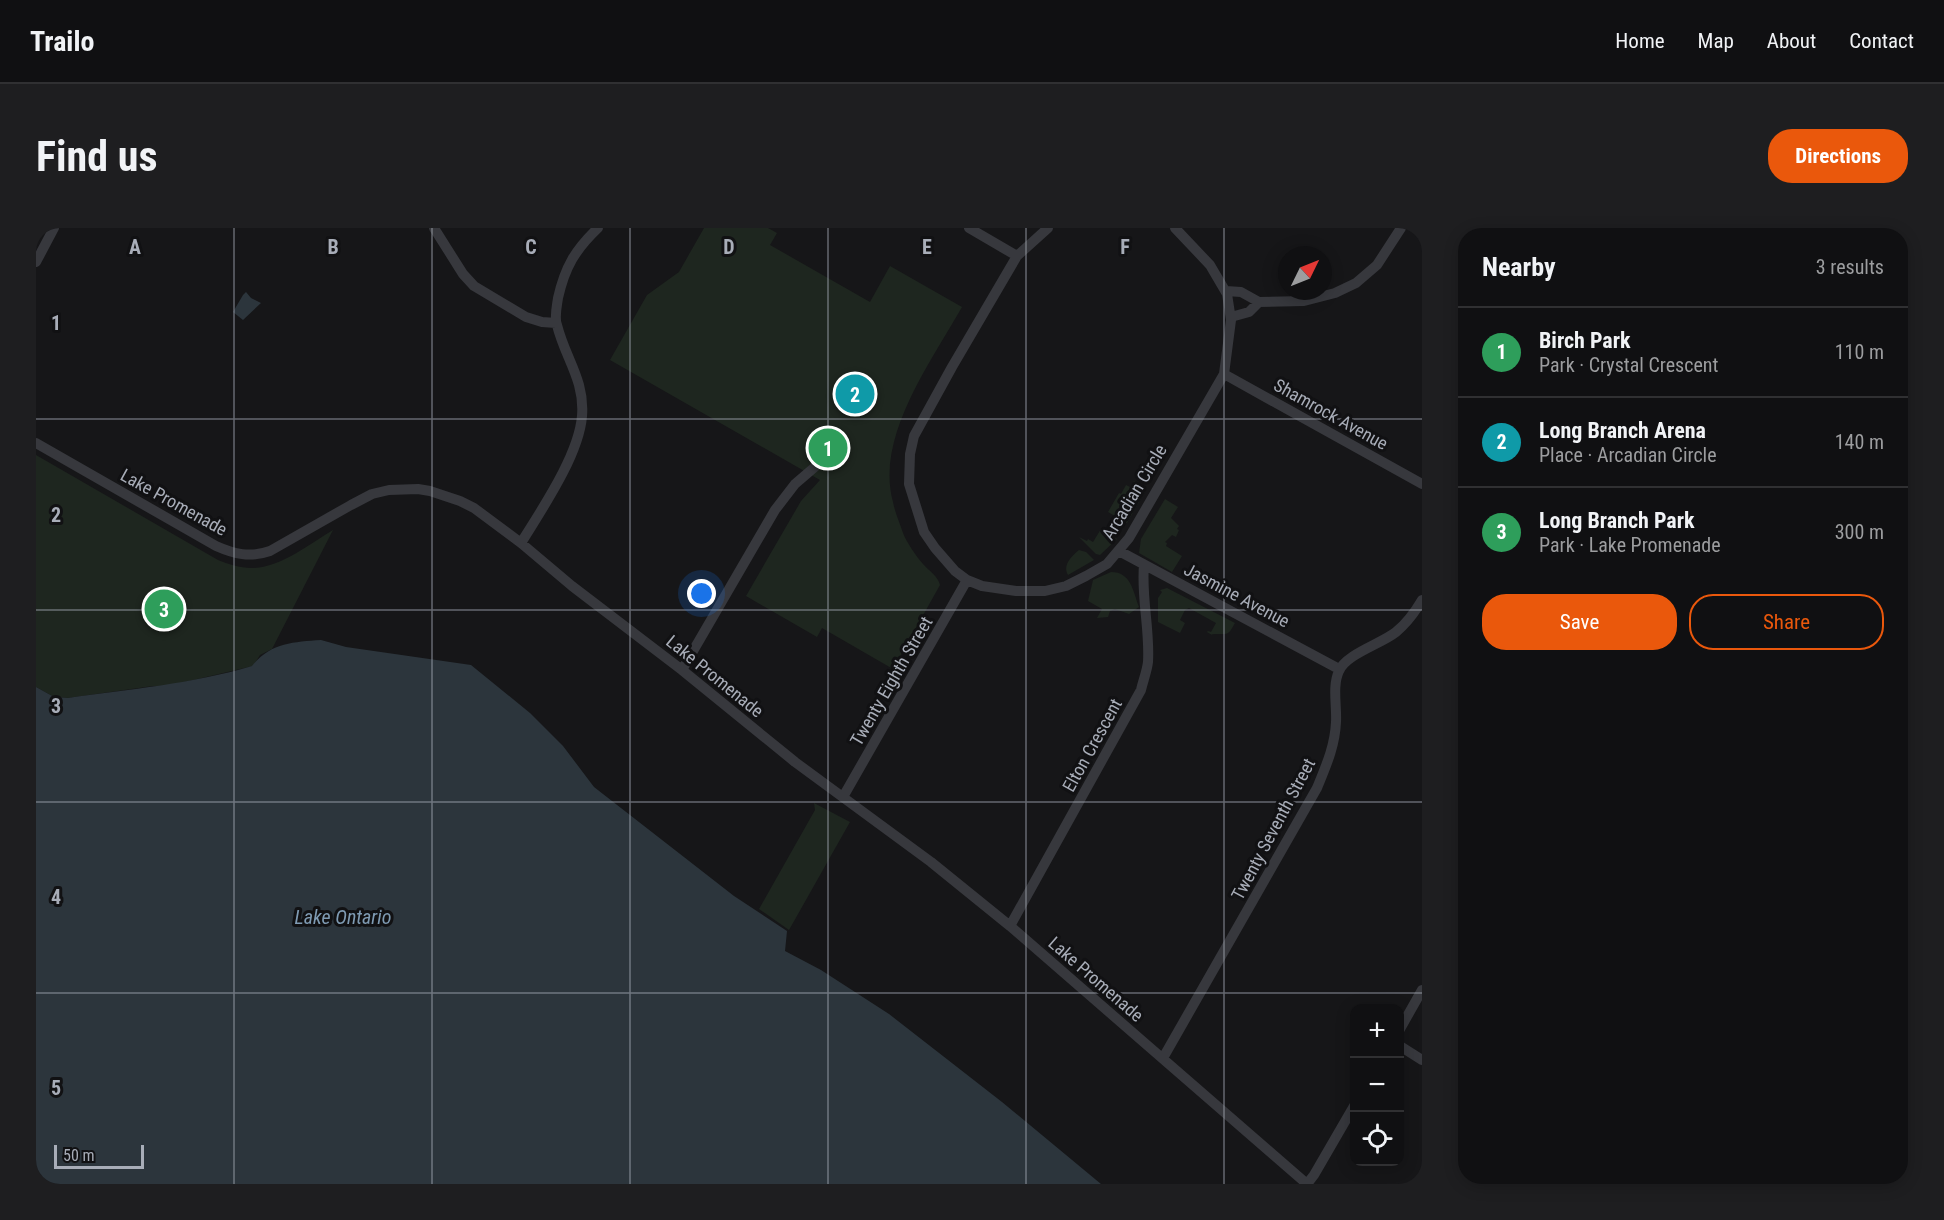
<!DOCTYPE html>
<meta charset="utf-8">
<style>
:root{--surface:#101012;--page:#1e1e20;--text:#f1f3f6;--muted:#9c9d9f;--line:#303032;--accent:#ea580c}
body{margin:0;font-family:"Roboto Condensed",sans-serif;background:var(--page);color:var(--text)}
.controls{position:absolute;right:18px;bottom:18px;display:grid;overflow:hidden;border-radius:12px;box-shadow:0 3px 15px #0003}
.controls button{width:54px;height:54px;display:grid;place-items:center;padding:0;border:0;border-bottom:2px solid var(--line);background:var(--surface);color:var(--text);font:30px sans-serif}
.compass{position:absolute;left:1242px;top:18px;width:54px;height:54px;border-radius:50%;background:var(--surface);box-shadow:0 3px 15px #0003;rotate:47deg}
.scale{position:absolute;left:18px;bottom:15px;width:90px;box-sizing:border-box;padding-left:6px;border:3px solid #a8adb8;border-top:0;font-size:16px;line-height:21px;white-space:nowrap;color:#a8adb8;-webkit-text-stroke:4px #111113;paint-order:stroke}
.you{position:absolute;left:666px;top:366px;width:21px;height:21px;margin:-15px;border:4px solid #fff;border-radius:50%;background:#1a73e8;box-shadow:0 0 0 9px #1a73e833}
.badge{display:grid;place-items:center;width:39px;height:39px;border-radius:50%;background:var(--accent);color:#fff;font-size:20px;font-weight:700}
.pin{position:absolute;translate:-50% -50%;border:3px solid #fff;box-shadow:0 2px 6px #0006}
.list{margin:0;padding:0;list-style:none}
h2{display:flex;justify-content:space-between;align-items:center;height:78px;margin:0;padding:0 24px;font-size:26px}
h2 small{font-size:20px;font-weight:400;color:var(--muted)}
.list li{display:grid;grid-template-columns:39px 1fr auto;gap:18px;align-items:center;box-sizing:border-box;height:90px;padding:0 24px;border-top:2px solid var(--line)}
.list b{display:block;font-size:22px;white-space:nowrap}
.list p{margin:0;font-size:20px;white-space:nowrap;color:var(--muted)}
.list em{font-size:20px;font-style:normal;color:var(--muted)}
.actions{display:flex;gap:12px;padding:18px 24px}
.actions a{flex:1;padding:14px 0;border:2px solid var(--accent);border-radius:24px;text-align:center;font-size:21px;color:var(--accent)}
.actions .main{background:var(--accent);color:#fff}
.icon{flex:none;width:33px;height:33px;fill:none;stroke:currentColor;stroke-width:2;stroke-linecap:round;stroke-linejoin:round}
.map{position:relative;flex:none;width:1386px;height:956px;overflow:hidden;border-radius:24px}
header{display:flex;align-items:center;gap:36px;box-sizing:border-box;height:84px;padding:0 30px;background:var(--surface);border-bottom:2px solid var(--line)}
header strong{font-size:28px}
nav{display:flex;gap:33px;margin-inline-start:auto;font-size:21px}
.intro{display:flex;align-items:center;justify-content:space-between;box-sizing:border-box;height:144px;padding:0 36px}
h1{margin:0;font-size:42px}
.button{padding:15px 27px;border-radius:24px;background:var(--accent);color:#fff;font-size:21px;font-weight:700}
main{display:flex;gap:36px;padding:0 36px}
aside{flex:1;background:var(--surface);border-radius:24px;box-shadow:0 3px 15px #0003}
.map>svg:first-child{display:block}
</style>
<header>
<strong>Trailo</strong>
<nav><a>Home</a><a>Map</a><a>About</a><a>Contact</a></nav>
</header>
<div class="intro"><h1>Find us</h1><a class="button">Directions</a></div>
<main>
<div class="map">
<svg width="1386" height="956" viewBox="0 0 1386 956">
<rect width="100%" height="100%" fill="#161618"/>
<path fill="#1e261f" d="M668,0H732L741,5L734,17L834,74L854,38L926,79C895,134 839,209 857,274C859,285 864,295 867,305C871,315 880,328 887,336C893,343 902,348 904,357L857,441L786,400L781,409L710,368L765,273L784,252L574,132L611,67L643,44Z
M0,227L182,332C192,336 204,340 215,340C245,340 273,316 297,302L236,421L224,427L217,438L132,458H117L32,470L18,469L0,459Z
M1098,253L1111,260L1091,295L1072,284L1083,265L1085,266L1090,257L1094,259Z
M1129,271L1142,279L1135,290L1143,298L1141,301L1143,302L1140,309L1136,307L1129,314L1131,315L1130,318L1146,328L1136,344L1103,325L1105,311Z
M1065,301L1081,311L1064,327L1060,326L1043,309L1051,313L1052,311L1057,314Z
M1043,322L1050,324L1058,332L1032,347C1026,337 1036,328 1043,322Z
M1075,344C1095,344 1097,363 1103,379L1093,386L1079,381L1074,383L1072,389L1061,390L1066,381L1052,373L1057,352Z
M1131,360L1199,395C1192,407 1194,406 1180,406C1173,406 1178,408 1171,404L1172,403L1175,404L1180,395L1153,380L1149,382L1144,392L1149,395L1144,405L1122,394V370L1126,364L1124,362Z
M778,575L814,594L753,702L723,681L779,582Z"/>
<path fill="#2c353c" d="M210,64L215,70L225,75L207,92L197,84L207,67Z
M285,412L310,419L435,437L494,485L527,518L558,559L698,668L751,703L749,723L785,742L853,786L966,874L1065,956H0V459L18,469L32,470C94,461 156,456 216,438C234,415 257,414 285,412Z"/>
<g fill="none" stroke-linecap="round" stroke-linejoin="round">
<path stroke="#37383d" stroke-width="10" d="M398,0L427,46L438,58L490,89L506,94L520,95
M933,0L981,28
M1012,0L981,28L916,139L878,208L874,226L873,256L888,304L899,320L919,343L931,352L946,358L980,363H1009L1030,358L1050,348L1071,336L1093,310L1188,146L1195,92L1191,66L1174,37L1139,0
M0,34L18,0
M1190,63L1205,64L1223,74L1268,73L1299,65L1320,55L1341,37L1365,0
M1195,89L1213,84L1223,74
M1188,146L1386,256
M0,215L180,318C198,326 214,330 234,323L315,277L336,266L353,262L382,261L394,263L424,273L438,280L485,315L536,358L646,442L759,534L895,634L974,698L1271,956L1278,947L1318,878
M485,315C506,281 543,227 546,188C549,152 529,130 521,97C518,89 521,78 522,70C529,39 539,22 562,0
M1083,323L1303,441
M646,442L739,282L759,256L787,232
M807,569L931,352
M974,698L1105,462C1107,453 1111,443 1112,434C1114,401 1105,369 1108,337
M1364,801L1386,762
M1364,818L1386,832
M1127,830L1281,560C1290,538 1299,518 1300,494C1301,478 1296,458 1303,443C1310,426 1345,416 1360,404C1371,395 1379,384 1386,372"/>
</g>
<path fill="none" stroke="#a8adb8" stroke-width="1.5" stroke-opacity="0.55" d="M198,0V956M396,0V956M594,0V956M792,0V956M990,0V956M1188,0V956M0,191H1386M0,382H1386M0,574H1386M0,765H1386"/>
<g text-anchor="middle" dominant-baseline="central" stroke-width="6" stroke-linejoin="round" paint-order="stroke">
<g font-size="18" fill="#a8adb8" stroke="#111113">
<text transform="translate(1295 186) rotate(29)">Shamrock Avenue</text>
<text transform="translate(1098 264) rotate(-59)">Arcadian Circle</text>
<text transform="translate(138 274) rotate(29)">Lake Promenade</text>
<text transform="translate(1201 367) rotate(28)">Jasmine Avenue</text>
<text transform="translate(679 448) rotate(39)">Lake Promenade</text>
<text transform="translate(855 453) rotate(-60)">Twenty Eighth Street</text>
<text transform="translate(1056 517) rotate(-61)">Elton Crescent</text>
<text transform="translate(1237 601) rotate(-62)">Twenty Seventh Street</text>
<text transform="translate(1060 751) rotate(41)">Lake Promenade</text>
</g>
<g font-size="20" font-style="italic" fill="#7f9bb3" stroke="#111113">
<text x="307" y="689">Lake Ontario</text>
</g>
</g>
<g font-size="20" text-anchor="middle" font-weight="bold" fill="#a8adb8" stroke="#111113" stroke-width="6" stroke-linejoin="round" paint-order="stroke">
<text x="99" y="26">A</text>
<text x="297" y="26">B</text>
<text x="495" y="26">C</text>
<text x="693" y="26">D</text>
<text x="891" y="26">E</text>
<text x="1089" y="26">F</text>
<text x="20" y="102">1</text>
<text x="20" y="294">2</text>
<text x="20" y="485">3</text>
<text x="20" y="676">4</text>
<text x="20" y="867">5</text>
</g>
</svg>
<div class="controls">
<button>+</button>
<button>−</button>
<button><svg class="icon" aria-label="locate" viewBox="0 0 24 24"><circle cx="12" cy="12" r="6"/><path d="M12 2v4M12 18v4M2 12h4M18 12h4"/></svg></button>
</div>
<svg class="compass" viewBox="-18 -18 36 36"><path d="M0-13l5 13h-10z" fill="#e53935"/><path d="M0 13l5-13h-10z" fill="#9c9d9f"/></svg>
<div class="scale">50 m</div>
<div class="you"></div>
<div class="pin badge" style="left:792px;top:220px;background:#2e9e5b">1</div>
<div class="pin badge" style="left:819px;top:166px;background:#0f9aa8">2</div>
<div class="pin badge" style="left:128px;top:381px;background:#2e9e5b">3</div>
</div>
<aside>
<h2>Nearby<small>3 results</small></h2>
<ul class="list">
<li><span class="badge" style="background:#2e9e5b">1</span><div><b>Birch Park</b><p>Park · Crystal Crescent</p></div><em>110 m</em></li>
<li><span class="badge" style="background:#0f9aa8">2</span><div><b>Long Branch Arena</b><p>Place · Arcadian Circle</p></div><em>140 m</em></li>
<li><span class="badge" style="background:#2e9e5b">3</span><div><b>Long Branch Park</b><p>Park · Lake Promenade</p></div><em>300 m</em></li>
</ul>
<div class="actions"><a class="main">Save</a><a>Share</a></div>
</aside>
</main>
